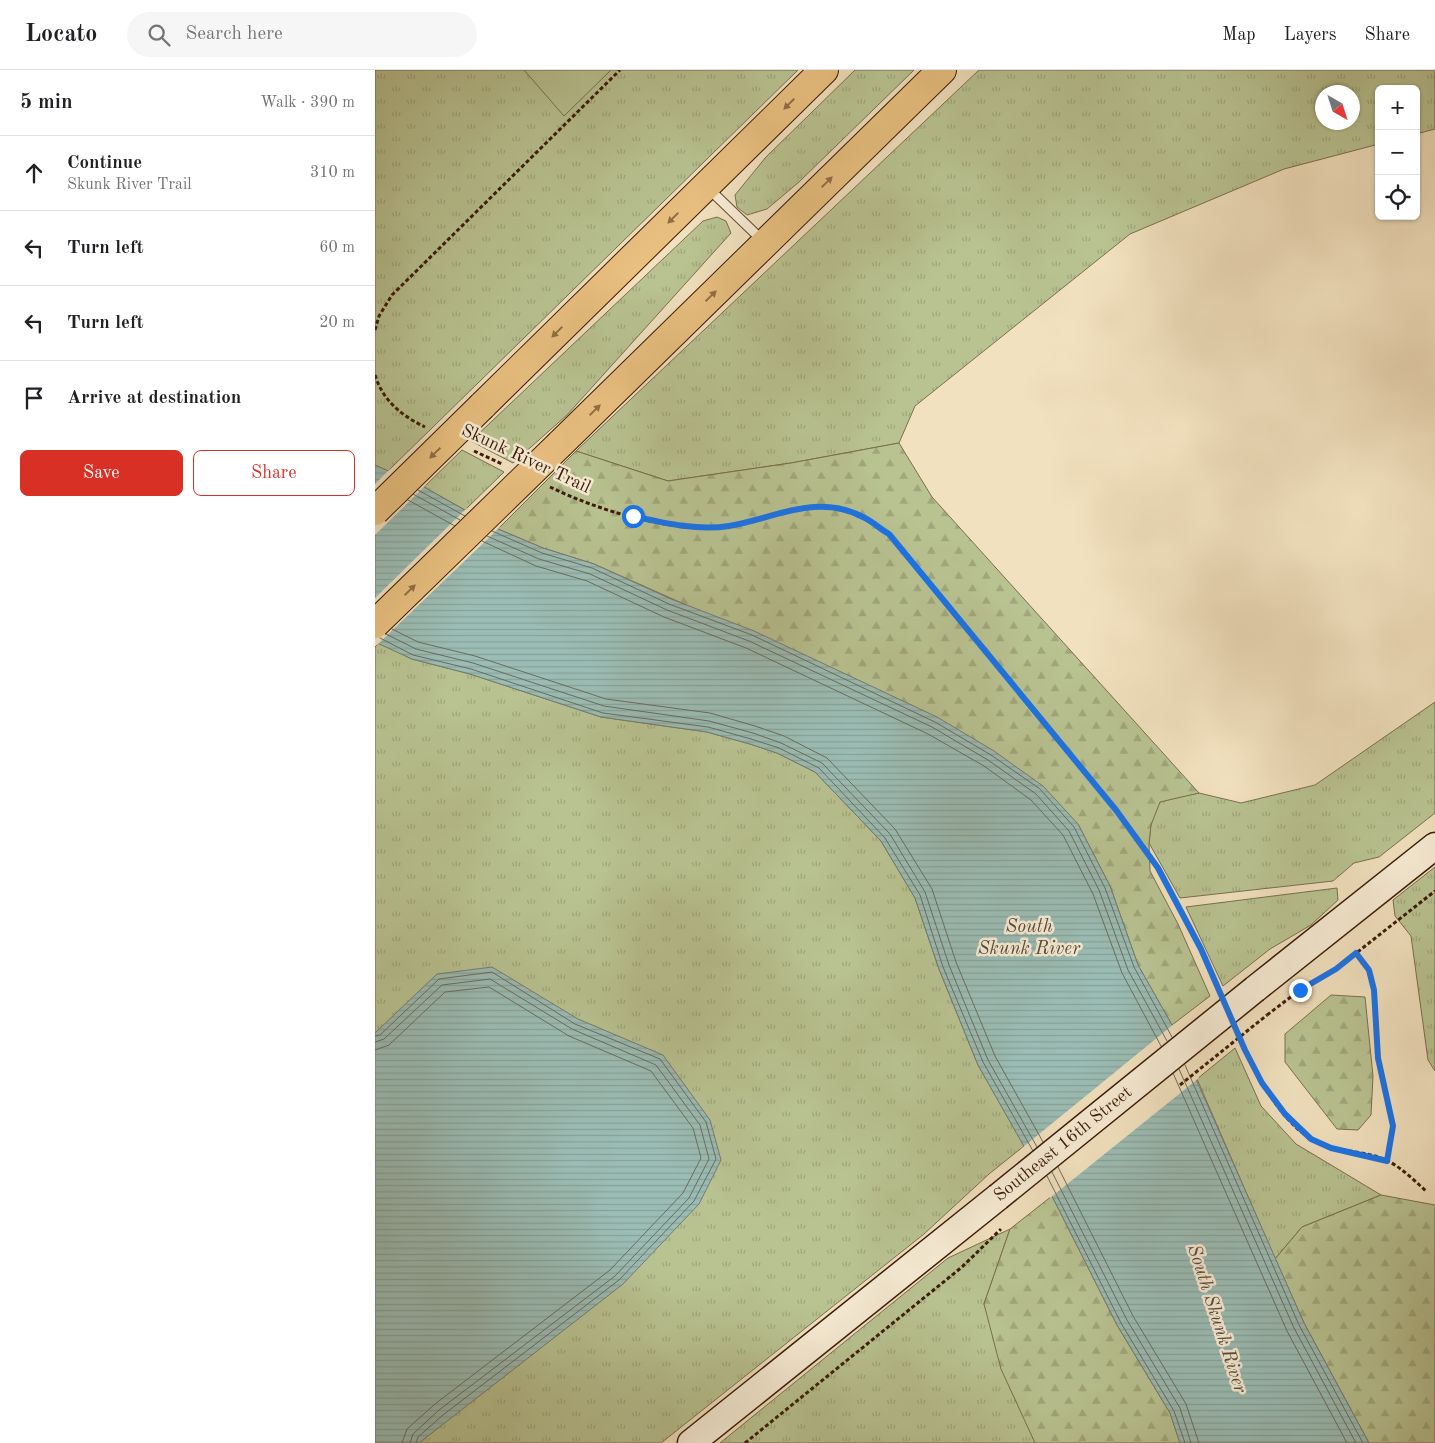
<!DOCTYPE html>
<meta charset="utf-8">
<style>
:root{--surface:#fff;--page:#f6f6f6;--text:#202124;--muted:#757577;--line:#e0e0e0;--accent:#d93025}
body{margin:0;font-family:"Old Standard TT",serif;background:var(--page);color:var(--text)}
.controls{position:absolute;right:15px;top:15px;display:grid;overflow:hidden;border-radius:8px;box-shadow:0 1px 4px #0004}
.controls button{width:45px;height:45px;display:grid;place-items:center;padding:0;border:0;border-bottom:1px solid var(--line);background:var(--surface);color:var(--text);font:25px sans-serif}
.compass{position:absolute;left:940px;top:15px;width:45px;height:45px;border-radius:50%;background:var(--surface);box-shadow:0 1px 4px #0004;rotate:141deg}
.stop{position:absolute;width:15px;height:15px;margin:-11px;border:4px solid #1a73e8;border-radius:50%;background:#fff}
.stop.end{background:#1a73e8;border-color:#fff;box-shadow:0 1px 5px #0008}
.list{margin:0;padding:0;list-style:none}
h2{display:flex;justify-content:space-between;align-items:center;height:65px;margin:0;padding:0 20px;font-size:21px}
h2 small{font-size:16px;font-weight:400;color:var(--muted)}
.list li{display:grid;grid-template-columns:32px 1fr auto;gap:15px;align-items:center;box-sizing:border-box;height:75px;padding:0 20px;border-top:1px solid var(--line)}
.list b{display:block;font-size:19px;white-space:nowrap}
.list p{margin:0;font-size:16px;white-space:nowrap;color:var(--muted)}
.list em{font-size:16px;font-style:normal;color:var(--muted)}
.actions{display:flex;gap:10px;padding:15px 20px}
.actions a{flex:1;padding:11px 0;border:1px solid var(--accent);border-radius:8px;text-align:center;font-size:18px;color:var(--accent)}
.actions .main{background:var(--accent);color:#fff}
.icon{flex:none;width:28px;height:28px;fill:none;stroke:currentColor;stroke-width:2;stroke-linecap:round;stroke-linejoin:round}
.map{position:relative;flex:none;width:1060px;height:1373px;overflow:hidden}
header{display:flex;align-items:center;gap:30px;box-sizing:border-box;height:70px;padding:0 25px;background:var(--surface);border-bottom:1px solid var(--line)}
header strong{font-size:24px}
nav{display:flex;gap:28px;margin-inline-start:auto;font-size:18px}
.search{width:350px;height:45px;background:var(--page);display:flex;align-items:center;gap:12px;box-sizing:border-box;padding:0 18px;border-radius:28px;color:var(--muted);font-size:19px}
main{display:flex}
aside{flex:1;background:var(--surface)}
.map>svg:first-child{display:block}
</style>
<header>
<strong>Locato</strong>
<div class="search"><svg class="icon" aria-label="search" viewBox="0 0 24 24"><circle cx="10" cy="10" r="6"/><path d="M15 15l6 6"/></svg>Search here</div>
<nav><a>Map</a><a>Layers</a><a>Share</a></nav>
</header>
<main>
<aside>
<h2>5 min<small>Walk · 390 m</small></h2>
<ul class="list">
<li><svg class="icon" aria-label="ahead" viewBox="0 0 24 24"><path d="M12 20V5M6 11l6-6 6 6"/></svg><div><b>Continue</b><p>Skunk River Trail</p></div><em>310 m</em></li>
<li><svg class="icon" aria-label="left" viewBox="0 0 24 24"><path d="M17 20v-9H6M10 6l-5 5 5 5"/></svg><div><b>Turn left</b></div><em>60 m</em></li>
<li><svg class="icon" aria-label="left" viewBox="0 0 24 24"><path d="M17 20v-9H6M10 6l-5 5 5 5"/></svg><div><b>Turn left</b></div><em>20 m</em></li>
<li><svg class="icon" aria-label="arrive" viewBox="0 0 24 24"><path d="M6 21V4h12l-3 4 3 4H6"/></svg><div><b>Arrive at destination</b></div></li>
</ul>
<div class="actions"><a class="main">Save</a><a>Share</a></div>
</aside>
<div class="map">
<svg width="1060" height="1373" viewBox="0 0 1060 1373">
<defs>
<pattern id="grass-tufts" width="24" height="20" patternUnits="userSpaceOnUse" patternTransform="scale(1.25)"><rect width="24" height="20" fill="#b9c392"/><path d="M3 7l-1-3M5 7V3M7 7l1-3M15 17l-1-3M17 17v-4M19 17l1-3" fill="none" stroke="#a0a77c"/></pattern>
<pattern id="forest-firs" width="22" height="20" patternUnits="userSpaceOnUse" patternTransform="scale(1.25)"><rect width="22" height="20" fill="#b9c392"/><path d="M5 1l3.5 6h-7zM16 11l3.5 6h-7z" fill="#a0a77c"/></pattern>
<pattern id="water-rules" width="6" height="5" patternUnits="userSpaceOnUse" patternTransform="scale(1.25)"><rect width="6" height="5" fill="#9bbdb5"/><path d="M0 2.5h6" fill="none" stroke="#86a29a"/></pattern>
</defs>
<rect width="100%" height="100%" fill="#f2e1bf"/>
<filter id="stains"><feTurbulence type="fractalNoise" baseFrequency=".004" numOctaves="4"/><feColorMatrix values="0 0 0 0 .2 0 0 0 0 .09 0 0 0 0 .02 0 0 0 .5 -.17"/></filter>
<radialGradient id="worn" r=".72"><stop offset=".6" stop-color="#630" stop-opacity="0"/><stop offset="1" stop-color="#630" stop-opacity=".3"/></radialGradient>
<path fill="url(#grass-tufts)" stroke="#7a6f4d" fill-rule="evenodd" d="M0,0H423L13,401L0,395Z
M480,0H539L424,112L392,139L372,145L362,137L360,125L391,87Z
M604,0H1060V59L1041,64V19H1004V74L909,99L755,164L540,336L524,373L416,393L293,411L201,381ZM948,22H978V52H948Z
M342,147L351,151L356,163L192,345L138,393L96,371L328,151Z
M87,380L129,402L90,440L49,417Z
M4,573L37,589L95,604L226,647L332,662L375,674L402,683L440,702L506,771L540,828L564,899L603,995L649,1076L614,1104L549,1164L286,1373H0V577Z
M1060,632V743L1004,787L979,793L958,811L805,828L774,773L776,754L785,731L824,723L866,733L940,715Z
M1060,797V1001L1053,990L1036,866L1020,846L1018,830Z
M962,818L963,830L936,855L895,879L848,916L811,837Z
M860,978L886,1036L921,1074L1006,1125L927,1157L900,1189L822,1009Z
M635,1159L609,1234L660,1373H345L573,1188Z"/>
<path fill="url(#forest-firs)" stroke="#7a6f4d" d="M524,373L557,427L824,723L785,732L776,755L774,773L775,801L803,854L835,926L797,955L763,895L735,816L703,754L509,623L219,494L168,478L123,459L201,381L293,411L416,393Z
M956,925L990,927L998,1006L996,1045L983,1060L962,1059L910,992V964Z
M1006,1125L1060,1135V1373H994L929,1253L900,1189L927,1157Z
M677,1126L742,1255L795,1343L805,1373H660L626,1299L609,1234L635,1159Z"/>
<path fill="#b9c392" stroke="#7a6f4d" d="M149,0H236L189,46Z"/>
<path fill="url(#water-rules)" stroke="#757c70" d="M0,395L49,417L123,459L168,478L219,494L296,529L379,561L562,647L619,681L668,716L703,754L735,816L763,895L797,955L929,1253L994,1373H805L795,1343L742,1255L677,1126L603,995L564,899L540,828L506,771L440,702L402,683L375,674L332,662L226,647L95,604L37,589L0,572Z
M117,897L203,949L288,985L335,1050L346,1090L324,1134L248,1214L44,1373H0V963L62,904Z"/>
<path fill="#f2e1bf" d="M15,399L51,415L0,465V414Z
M92,438L125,457L2,575L0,574V528Z
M799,954L824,1008L675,1128L647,1078Z"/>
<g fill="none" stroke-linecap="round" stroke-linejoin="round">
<path stroke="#6b6c5e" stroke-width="1" d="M43,420L90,446
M38,424L85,450
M33,430L80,456
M117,461L167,483L217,498L294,534L377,565L560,652L616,685L665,719L699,757L730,818L759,897L797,967
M112,466L164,489L215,504L292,540L374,571L557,657L613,690L661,724L694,761L724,820L753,900L792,971
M107,471L161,496L212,511L289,547L371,578L553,664L609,696L656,730L688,765L718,824L747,903L786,976
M17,559L43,572L100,586L231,629L335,643L380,656L409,666L452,688L520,759L557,819L581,892L620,986L668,1072
M11,564L41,579L98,593L229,636L334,651L378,663L406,673L447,693L515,764L550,822L574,895L613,990L662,1077
M5,568L38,585L96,599L228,643L333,657L376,669L404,678L444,698L510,768L545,825L568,897L608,992L658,1081
M0,966L5,965L64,909L117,902L200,954L285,989L331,1052L341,1089L319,1131L244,1210L68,1345L43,1367L41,1373
M0,972L9,969L67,915L115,909L197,959L281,995L325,1055L334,1089L314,1128L240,1206L64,1340L38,1364L35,1373
M0,980L14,975L70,922L114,917L194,966L276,1001L318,1058L326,1088L308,1123L235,1200L60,1334L32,1359L27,1373
M810,995L924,1255L988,1373
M804,999L919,1258L981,1373
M798,1003L912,1261L972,1373
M683,1097L758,1246L811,1334L824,1373
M677,1102L752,1250L805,1338L816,1373
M672,1106L746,1253L799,1341L810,1373"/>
<g stroke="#694c36" stroke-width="11">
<path id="service" d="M333,118L388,171"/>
</g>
<g stroke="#3b1b08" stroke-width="29">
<path id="secondary" d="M880,919L1060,776
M316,1373L623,1127"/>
</g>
<g stroke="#3b1b08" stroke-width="30">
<path id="motorway" d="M107,336L449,0
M185,374L567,0"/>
</g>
<path stroke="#3b1b08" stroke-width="3" stroke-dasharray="4 2.5" stroke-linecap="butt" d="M0,260L4,246L17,225L245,0
M0,305C8,331 27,346 50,357
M99,381L127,394
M175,417C225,441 296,463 352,456C371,454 389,447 407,442C452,429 477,439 514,464L741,740L783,798L826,879L843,917
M981,883L994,900L999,920L1003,988L1018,1056L1012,1091
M892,945L925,920L961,899L1060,821
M863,964C878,998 903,1049 936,1069C960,1083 992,1080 1013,1091C1027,1098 1040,1111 1052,1122
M370,1373L587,1197L626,1159"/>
<use href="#service" stroke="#f7ecd5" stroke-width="9"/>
<use href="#secondary" stroke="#f7ecd5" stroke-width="26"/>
<use href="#motorway" stroke="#e9c080" stroke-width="28"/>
<g stroke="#3b1b08" stroke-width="29" stroke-linecap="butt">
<path id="secondary-bridge" d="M623,1127L880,919"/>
</g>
<g stroke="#3b1b08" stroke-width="30" stroke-linecap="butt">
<path id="motorway-bridge" d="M0,441L107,336
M0,554L185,374"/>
</g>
<path stroke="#3b1b08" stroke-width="3" stroke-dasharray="4 2.5" stroke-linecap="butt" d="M805,1015L892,945"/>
<use href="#secondary-bridge" stroke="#f7ecd5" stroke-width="26"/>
<use href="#motorway-bridge" stroke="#e9c080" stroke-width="28"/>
</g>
<defs><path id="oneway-solid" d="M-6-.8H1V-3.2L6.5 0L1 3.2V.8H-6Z" transform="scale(1.25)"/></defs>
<g fill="#926e44">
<use href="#oneway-solid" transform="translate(414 34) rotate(135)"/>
<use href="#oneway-solid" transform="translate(452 112) rotate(-44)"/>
<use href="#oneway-solid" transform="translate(298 148) rotate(135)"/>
<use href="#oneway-solid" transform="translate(336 226) rotate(-44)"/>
<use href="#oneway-solid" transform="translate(182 262) rotate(135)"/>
<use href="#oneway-solid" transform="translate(220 340) rotate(-44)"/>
<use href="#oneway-solid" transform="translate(60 383) rotate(136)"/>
<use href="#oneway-solid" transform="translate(35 520) rotate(-44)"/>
</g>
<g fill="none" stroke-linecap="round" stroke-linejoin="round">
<path stroke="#1a73e8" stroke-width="6" d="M258,446C289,453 322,461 354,456C400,448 442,423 488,447C497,451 505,459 514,464L741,740L783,798L826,879L870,980L887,1013L910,1044L936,1069L956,1078L1012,1091L1018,1056L1003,988L999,920L994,900L981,883L961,899L925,920"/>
</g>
<g text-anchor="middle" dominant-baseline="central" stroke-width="5" stroke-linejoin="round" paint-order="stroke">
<g font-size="18" fill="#3b1b08" stroke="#f7ecd5">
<text transform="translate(151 389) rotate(25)">Skunk River Trail</text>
<text transform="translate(688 1074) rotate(-39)">Southeast 16th Street</text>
</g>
<g font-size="19" font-style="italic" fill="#584c3c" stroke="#f7ecd5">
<text x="654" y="857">South<tspan x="654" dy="22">Skunk River</tspan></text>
<text transform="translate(841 1249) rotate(72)">South Skunk River</text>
</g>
</g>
<rect width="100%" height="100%" filter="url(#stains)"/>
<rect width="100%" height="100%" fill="url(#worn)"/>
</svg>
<div class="controls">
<button>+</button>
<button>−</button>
<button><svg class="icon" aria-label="locate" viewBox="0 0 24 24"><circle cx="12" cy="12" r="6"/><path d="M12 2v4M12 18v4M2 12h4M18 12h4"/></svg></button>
</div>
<svg class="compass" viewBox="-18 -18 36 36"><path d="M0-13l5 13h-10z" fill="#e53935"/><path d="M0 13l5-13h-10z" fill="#757577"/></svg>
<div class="stop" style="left:258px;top:446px"></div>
<div class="stop end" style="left:925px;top:920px"></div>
</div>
</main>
